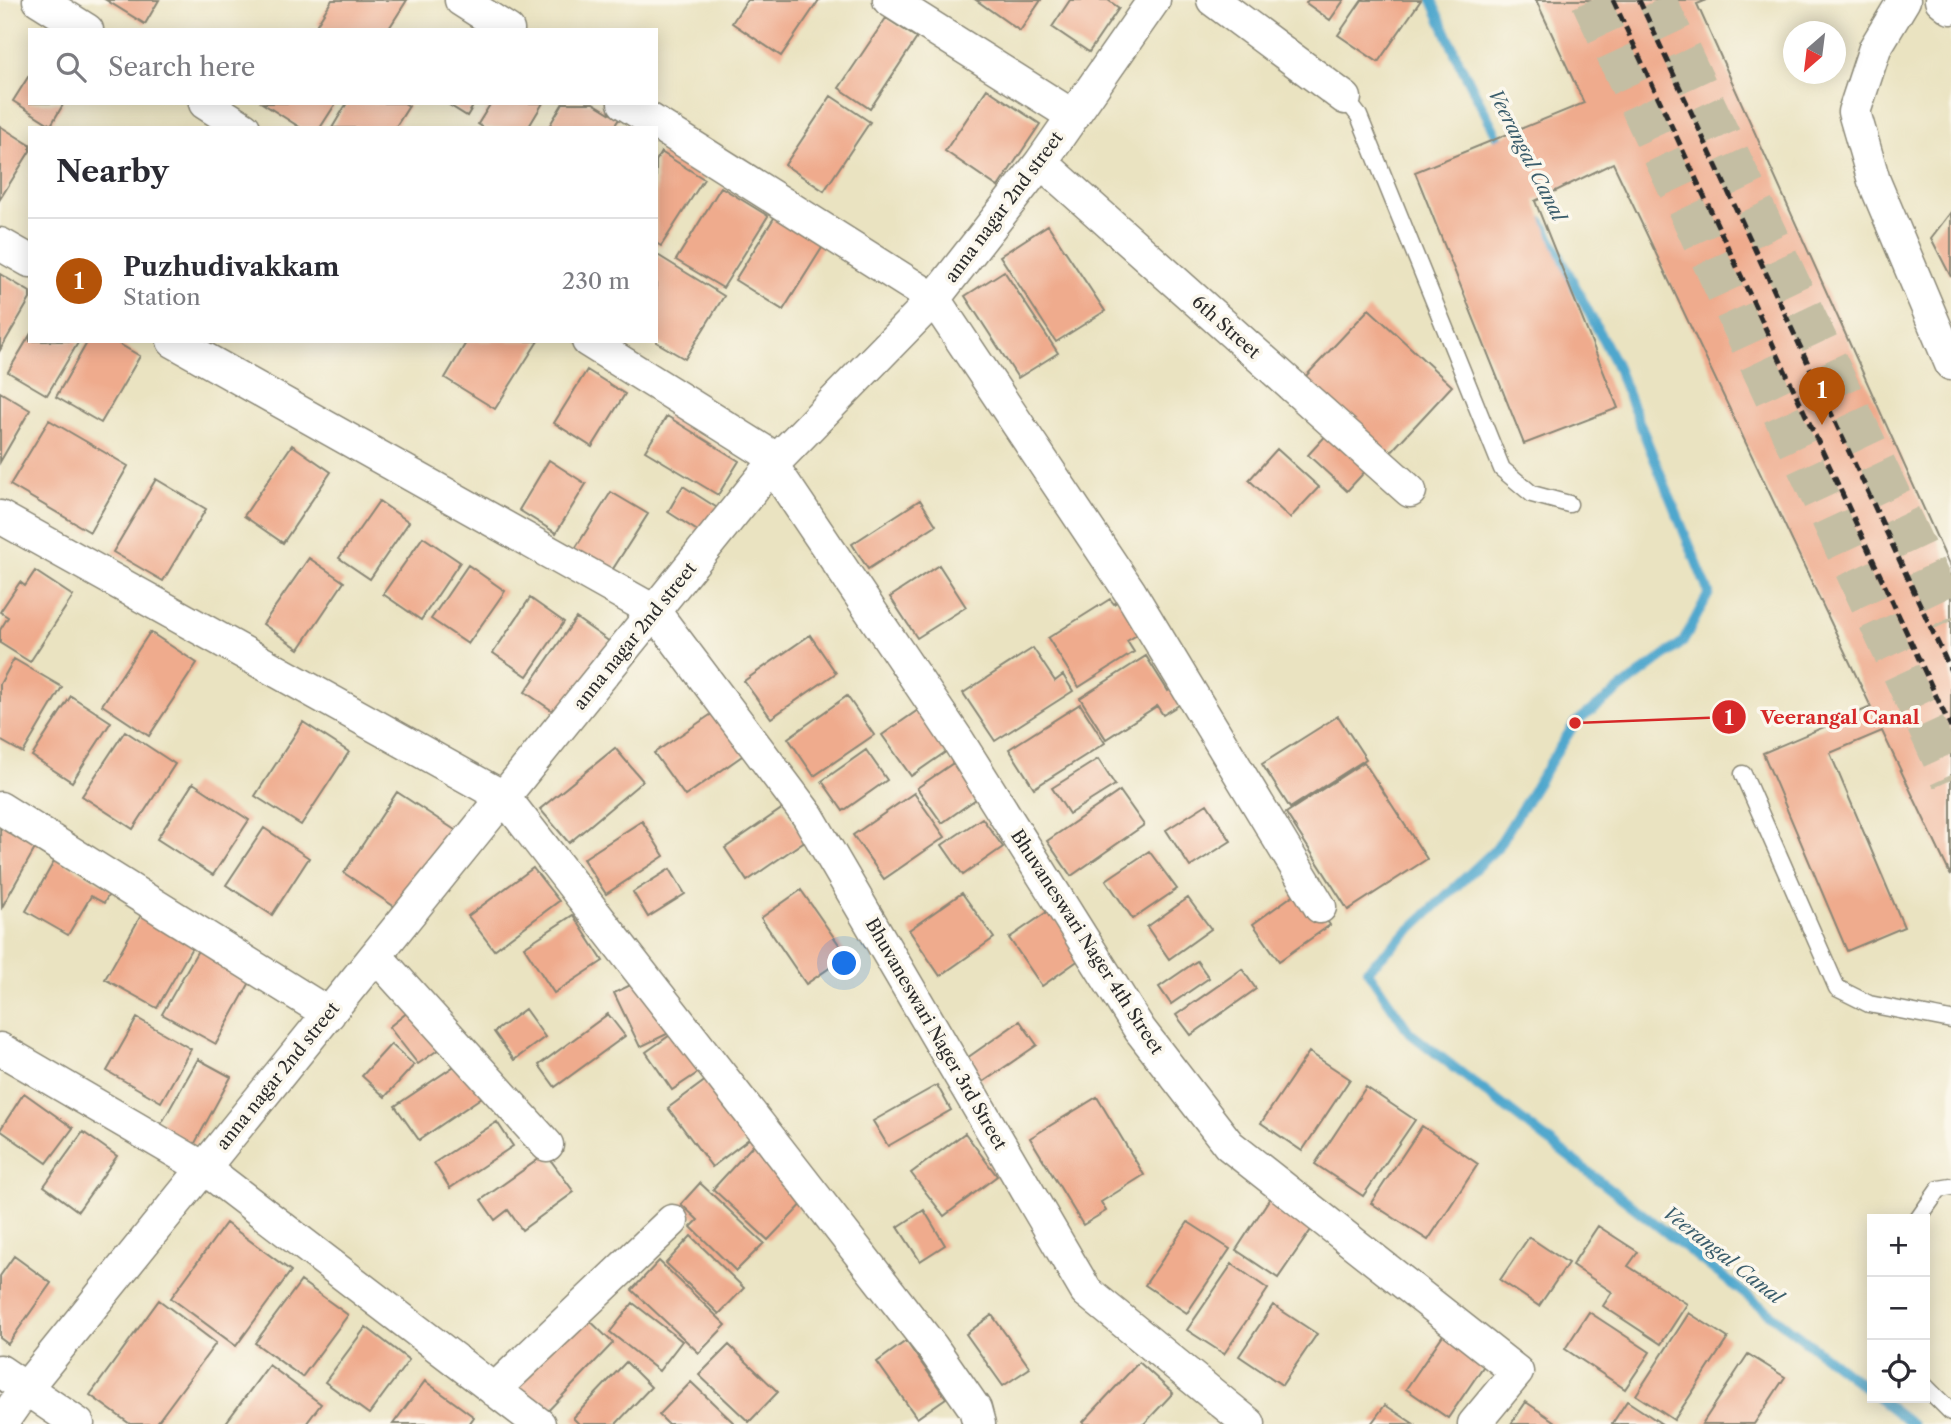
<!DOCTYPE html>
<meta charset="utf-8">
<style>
:root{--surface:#fff;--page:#f7f7f7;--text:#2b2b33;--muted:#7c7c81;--line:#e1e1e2;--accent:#b45309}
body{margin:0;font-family:"Libre Caslon Text",serif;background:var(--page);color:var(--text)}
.controls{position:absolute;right:21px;bottom:21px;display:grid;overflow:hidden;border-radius:0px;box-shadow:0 4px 18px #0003}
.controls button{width:63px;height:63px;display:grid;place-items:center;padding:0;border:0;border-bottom:2px solid var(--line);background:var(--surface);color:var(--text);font:35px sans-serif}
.compass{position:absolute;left:1783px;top:21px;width:63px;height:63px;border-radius:50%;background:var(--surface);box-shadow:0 4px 18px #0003;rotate:208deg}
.you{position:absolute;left:845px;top:964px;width:24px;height:24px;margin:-18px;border:5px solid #fff;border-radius:50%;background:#1a73e8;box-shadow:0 0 0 10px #1a73e833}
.badge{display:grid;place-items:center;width:46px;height:46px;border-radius:50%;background:var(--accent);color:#fff;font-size:23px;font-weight:700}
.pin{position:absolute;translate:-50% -58px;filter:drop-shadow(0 2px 4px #0008)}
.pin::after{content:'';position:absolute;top:37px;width:24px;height:21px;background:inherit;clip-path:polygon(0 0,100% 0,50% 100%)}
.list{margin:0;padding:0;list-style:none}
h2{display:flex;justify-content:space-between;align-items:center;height:91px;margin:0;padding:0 28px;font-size:30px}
h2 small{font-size:23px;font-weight:400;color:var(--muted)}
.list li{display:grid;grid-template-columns:46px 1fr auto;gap:21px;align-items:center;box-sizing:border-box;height:126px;padding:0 28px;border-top:2px solid var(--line)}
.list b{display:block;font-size:26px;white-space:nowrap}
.list p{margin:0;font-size:23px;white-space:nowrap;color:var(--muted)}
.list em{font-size:23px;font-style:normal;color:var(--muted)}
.icon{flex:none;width:38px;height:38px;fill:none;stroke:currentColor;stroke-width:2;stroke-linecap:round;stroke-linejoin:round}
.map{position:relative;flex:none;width:1951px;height:1424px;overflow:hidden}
.search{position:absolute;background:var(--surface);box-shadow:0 4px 18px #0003;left:28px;top:28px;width:630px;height:77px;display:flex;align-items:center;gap:18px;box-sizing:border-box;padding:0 24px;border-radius:0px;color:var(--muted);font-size:26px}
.panel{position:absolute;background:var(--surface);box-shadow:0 4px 18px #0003;left:28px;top:126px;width:630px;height:217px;border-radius:0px}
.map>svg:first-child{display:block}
</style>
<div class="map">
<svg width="1951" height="1424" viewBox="0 0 1951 1424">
<rect width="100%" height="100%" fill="#fbf7ec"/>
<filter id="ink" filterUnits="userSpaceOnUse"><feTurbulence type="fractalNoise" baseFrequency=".0143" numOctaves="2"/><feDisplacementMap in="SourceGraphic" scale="14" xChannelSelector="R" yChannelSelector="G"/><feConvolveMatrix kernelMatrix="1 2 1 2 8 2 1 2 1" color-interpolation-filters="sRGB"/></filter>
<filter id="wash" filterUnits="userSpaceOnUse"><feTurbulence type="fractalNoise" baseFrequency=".00686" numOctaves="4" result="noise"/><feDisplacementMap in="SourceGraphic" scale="28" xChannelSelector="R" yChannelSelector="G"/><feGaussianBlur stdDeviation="1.57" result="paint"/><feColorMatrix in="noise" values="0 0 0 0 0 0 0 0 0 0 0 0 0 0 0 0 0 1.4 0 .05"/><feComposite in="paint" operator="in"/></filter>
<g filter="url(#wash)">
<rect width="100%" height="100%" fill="#eae3c1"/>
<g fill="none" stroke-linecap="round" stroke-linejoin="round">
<path stroke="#50a7cd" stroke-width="10" d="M1432,0L1459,62L1503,147
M1542,222L1615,363L1709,593L1683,642L1575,723L1497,848L1367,970L1410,1033L1872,1393
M1878,1398L1912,1424"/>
</g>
<g id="blocks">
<path fill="#efab8d" d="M106,0H159L145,24Z
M332,0H407L388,30H327L317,24Z
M747,0H819L781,56L732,23Z
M976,0H1041L1020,31Z
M1070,0H1108L1119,8L1089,52L1052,27Z
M1308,0H1344L1330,20L1306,3Z
M1362,0H1421L1378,62L1338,35Z
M1536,0H1707L1697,4L1951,569V876L1882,731L1830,753L1904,927L1847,951L1763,753L1871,707L1613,163L1535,201L1618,408L1524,444L1415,172L1584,103Z
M886,18L917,38L870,109L839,88Z
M30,74V103H64L51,125L13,101Z
M987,89L1040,124L998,187L945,151Z
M831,96L870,122L824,191L785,165Z
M262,103H336L320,128H301Z
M347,103H404L409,106L395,128H332Z
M446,103H475L467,116Z
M491,103H543L528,128H484L478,124Z
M563,103H593L619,119L613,128H548Z
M0,126L30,145V151L0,199Z
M661,152L704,179L661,246L656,243V161Z
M721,187L768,216L723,288L676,260Z
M779,210L827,240L783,310L735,280Z
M1951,212V277L1931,238Z
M1048,225L1105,311L1056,342L1000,256Z
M656,254L724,296L685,359L656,342Z
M1004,271L1058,353L1018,378L965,296Z
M0,274L30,292V299L0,350Z
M1369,309L1452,386L1388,455L1304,378Z
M30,335V341H79L47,395L8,372Z
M88,341H114L140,356L101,423L56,397Z
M467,341H538L495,409L445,378Z
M587,370L625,394L592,447L554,423Z
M0,392L30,410L0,462Z
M667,416L739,461L718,495L645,451Z
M49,420L128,466L90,532L10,485Z
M1331,430L1370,466L1347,491L1308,455Z
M292,445L331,472L283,543L244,516Z
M1277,449L1319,487L1290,518L1249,480Z
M549,460L586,484L556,533L519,510Z
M156,479L206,509L163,581L113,552Z
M683,486L719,509L704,535L668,512Z
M611,492L648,514L609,575L573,552Z
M920,500L936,525L868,569L852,544Z
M379,501L409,522L370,579L339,558Z
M423,537L460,562L421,620L383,594Z
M309,558L344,582L299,649L263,624Z
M468,565L505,591L468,644L431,619Z
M939,565L966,607L917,638L890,597Z
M35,571L73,596L30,662L0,643V630L8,617L0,612L20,582L25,586Z
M530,598L564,622L527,676L493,653Z
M1110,599L1114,604L1121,599L1148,628L1127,641L1134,652L1079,687L1048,638Z
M576,618L617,647L566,720L525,692Z
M150,632L197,663L149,736L102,705Z
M810,635L836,673L771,718L744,681Z
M1033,648L1055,681L1063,675L1073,691L995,741L963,693Z
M1146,656L1168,691L1177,685L1187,700L1163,715L1157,706L1106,739L1080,698Z
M14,659L62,687L23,753L0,740V684Z
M71,696L111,722L72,782L32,756Z
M847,696L874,735L814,776L788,738Z
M1080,704L1105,743L1034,788L1009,749Z
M722,707L752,749L685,796L654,753Z
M921,708L950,749L911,776L882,735Z
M1338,716L1366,759L1290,808L1262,764Z
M303,722L349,752L301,825L255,796Z
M125,731L175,764L133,829L82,796Z
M615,748L643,781L569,843L540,809Z
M866,750L887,780L843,811L822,781Z
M962,757L986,792L942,823L917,788Z
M1098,759L1115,785L1069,814L1052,788Z
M1364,762L1427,859L1348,910L1286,813Z
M193,783L249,820L213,875L157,839Z
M1120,791L1144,825L1071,876L1047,841Z
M397,792L458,832L404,913L344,873Z
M914,793L945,837L884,879L853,835Z
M1207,804L1231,841L1190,867L1166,830Z
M783,808L806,840L747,881L725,848Z
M5,818L41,838L2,907L0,827Z
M982,818L1003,847L963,875L942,845Z
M642,821L664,856L606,894L583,859Z
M264,828L309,858L272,915L226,885Z
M1149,851L1177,889L1133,919L1106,880Z
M56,858L112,889L104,903L91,896L68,935L26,911Z
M533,868L559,901L494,950L468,916Z
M670,869L685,894L648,917L633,892Z
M1303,888L1330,925L1279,961L1253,924Z
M801,890L847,956L806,984L761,918Z
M962,893L994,938L940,976L909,930Z
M1188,898L1211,929L1169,959L1147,927Z
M144,910L197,939L157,1008L105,979Z
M1050,910L1083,957L1042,986L1009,938Z
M573,915L603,961L554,993L524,947Z
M201,945L254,975L216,1044L162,1014Z
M1197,961L1209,978L1171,1004L1159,987Z
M1242,969L1256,989L1191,1035L1176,1015Z
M643,979L669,1033L640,1047L614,993Z
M413,1008L442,1047L418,1064L389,1027Z
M525,1009L545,1037L514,1060L494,1032Z
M608,1014L625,1036L555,1087L539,1065Z
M137,1018L191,1049L161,1102L107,1071Z
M1020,1021L1037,1045L983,1082L967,1058Z
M676,1031L702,1070L672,1090L646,1052Z
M391,1044L414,1065L385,1097L362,1076Z
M1309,1052L1350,1079L1302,1151L1261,1123Z
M198,1059L231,1077L194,1145L160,1126Z
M462,1061L485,1095L419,1140L395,1106Z
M706,1080L750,1138L712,1167L668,1108Z
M937,1085L951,1110L888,1146L873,1121Z
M1366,1087L1415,1120L1363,1196L1315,1164Z
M24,1093L73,1128L47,1163L0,1130Z
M1097,1097L1144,1175L1101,1202L1106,1211L1083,1225L1030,1138Z
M497,1122L513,1146L450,1188L434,1163Z
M1422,1126L1478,1164L1428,1240L1371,1203Z
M83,1132L117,1156L78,1211L44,1186Z
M965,1133L997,1176L944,1216L911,1173Z
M756,1142L810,1196L768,1240L713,1189Z
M546,1154L574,1192L522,1230L508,1210L495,1220L481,1200Z
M700,1183L764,1243L736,1271L691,1227L698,1220L681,1204Z
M1272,1195L1315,1224L1278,1278L1236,1250Z
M924,1210L945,1245L920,1261L898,1227Z
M1188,1222L1230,1249L1187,1313L1145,1285Z
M226,1223L291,1271L236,1346L171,1298Z
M1598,1226L1638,1252L1628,1266L1687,1304L1661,1344L1603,1306L1612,1292L1572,1265Z
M691,1236L744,1288L719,1314L666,1263Z
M1529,1237L1568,1263L1539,1306L1500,1280Z
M14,1256L51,1283L8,1344L0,1338V1276Z
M659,1261L726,1325L699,1353L632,1290Z
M1232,1264L1268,1289L1224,1354L1187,1330Z
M301,1281L348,1315L302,1377L255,1343Z
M159,1300L216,1343L156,1424H130L90,1395Z
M633,1303L682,1341L659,1371L610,1332Z
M1273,1305L1317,1334L1282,1385L1239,1356Z
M1589,1312L1650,1352L1625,1389L1565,1349Z
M582,1313L613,1343L543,1416L512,1386Z
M1689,1313L1728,1338L1674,1420L1636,1395Z
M992,1315L1030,1368L1003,1386L966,1334Z
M366,1327L409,1360L369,1414L325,1382Z
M1445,1332L1487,1361L1448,1418L1406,1389Z
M906,1341L946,1398L917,1418L877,1362Z
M729,1345L778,1392L749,1422L699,1375Z
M1748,1354L1785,1377L1754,1424H1702Z
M626,1362L651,1387L616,1424H579L573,1418Z
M1139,1362L1173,1393L1144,1424H1085L1083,1422Z
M269,1365L321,1404L306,1424H225Z
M425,1381L474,1417L469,1424H393Z
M691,1382L735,1424H668L659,1415Z
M1627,1401L1662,1424H1612Z
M1526,1402L1558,1424H1511Z
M1385,1405L1414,1424H1371Z"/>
</g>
</g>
<g filter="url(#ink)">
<use href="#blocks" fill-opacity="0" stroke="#8a8776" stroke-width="2"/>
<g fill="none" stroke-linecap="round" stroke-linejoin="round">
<path stroke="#c4bea3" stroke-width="38" stroke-dasharray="38 19" stroke-linecap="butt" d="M1590,0L1951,780
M1657,0L1951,621"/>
<g stroke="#8a8776" stroke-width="19">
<path id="lane" d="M1345,98L1359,116L1502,469L1532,494L1569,504
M1743,774L1837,988L1869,1004L1951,1020
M1918,1219L1939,1189L1951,1187
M1925,1386L1951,1412"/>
</g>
<g stroke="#8a8776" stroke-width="35">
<path id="street" d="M39,0L87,30
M461,0L508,30
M889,0L1073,116
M1213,0L1345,98
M1904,0L1875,48L1854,112L1874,181L1951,364
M1941,0L1951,8
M205,103L244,128
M624,103L934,299L1130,592L1320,907
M1041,162L1410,491
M0,244L30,261
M173,341L654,611L808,816L1086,1291L1249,1424
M588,341L778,460
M772,465L959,742L1140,1030L1229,1145L1517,1372L1474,1424
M0,517L505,798L932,1347L975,1409L979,1424
M0,808L329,1014
M376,956L547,1145
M0,1049L204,1168L539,1424
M0,1371L78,1424
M494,1390L672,1221
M1,1424L26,1388L772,465L934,299L1041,162L1154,0"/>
</g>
<use href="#lane" stroke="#fff" stroke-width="16"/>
<use href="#street" stroke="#fff" stroke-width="32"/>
<path stroke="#2b2b2b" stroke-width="5" stroke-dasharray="10 5" stroke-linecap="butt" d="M1613,0L1951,728
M1639,0L1951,671"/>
</g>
</g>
<g text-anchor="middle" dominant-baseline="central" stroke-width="7" stroke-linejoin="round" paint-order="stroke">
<g font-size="18" fill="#2b2b2b" stroke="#fbf7ec">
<text transform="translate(1004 207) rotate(-53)">anna nagar 2nd street</text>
<text transform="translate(1226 327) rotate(42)">6th Street</text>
<text transform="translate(635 636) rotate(-51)">anna nagar 2nd street</text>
<text transform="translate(1087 942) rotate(57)">Bhuvaneswari Nager 4th Street</text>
<text transform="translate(936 1034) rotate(60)">Bhuvaneswari Nager 3rd Street</text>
<text transform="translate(278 1076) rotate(-51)">anna nagar 2nd street</text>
</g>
<g font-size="19" font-style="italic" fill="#3a5d6c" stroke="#fbf7ec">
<text transform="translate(1527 155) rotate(63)">Veerangal Canal</text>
<text transform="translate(1723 1255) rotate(38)">Veerangal Canal</text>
</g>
</g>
<path fill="none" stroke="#d62828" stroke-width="2.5" d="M1575 723L1729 717"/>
<g fill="#d62828" stroke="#fbf7ec" stroke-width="2.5">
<circle cx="1575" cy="723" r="7"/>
<circle cx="1729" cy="717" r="18"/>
</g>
<g font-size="21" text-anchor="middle" font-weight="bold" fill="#fff">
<text x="1729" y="725">1</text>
</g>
<g font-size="19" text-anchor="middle" font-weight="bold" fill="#d62828" stroke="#fbf7ec" stroke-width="7" stroke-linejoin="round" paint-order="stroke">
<text x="1840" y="724">Veerangal Canal</text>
</g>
</svg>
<div class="controls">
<button>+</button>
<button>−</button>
<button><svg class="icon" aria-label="locate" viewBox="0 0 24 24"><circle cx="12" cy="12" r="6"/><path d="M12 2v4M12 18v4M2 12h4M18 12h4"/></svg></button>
</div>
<svg class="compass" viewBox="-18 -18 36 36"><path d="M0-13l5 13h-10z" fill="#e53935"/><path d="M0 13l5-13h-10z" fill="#7c7c81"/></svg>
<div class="you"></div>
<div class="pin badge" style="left:1822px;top:425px">1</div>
<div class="search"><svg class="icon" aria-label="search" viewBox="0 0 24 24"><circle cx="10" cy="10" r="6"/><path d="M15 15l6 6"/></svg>Search here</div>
<section class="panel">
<h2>Nearby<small></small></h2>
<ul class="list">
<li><span class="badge">1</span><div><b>Puzhudivakkam</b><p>Station</p></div><em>230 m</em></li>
</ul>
</section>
</div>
